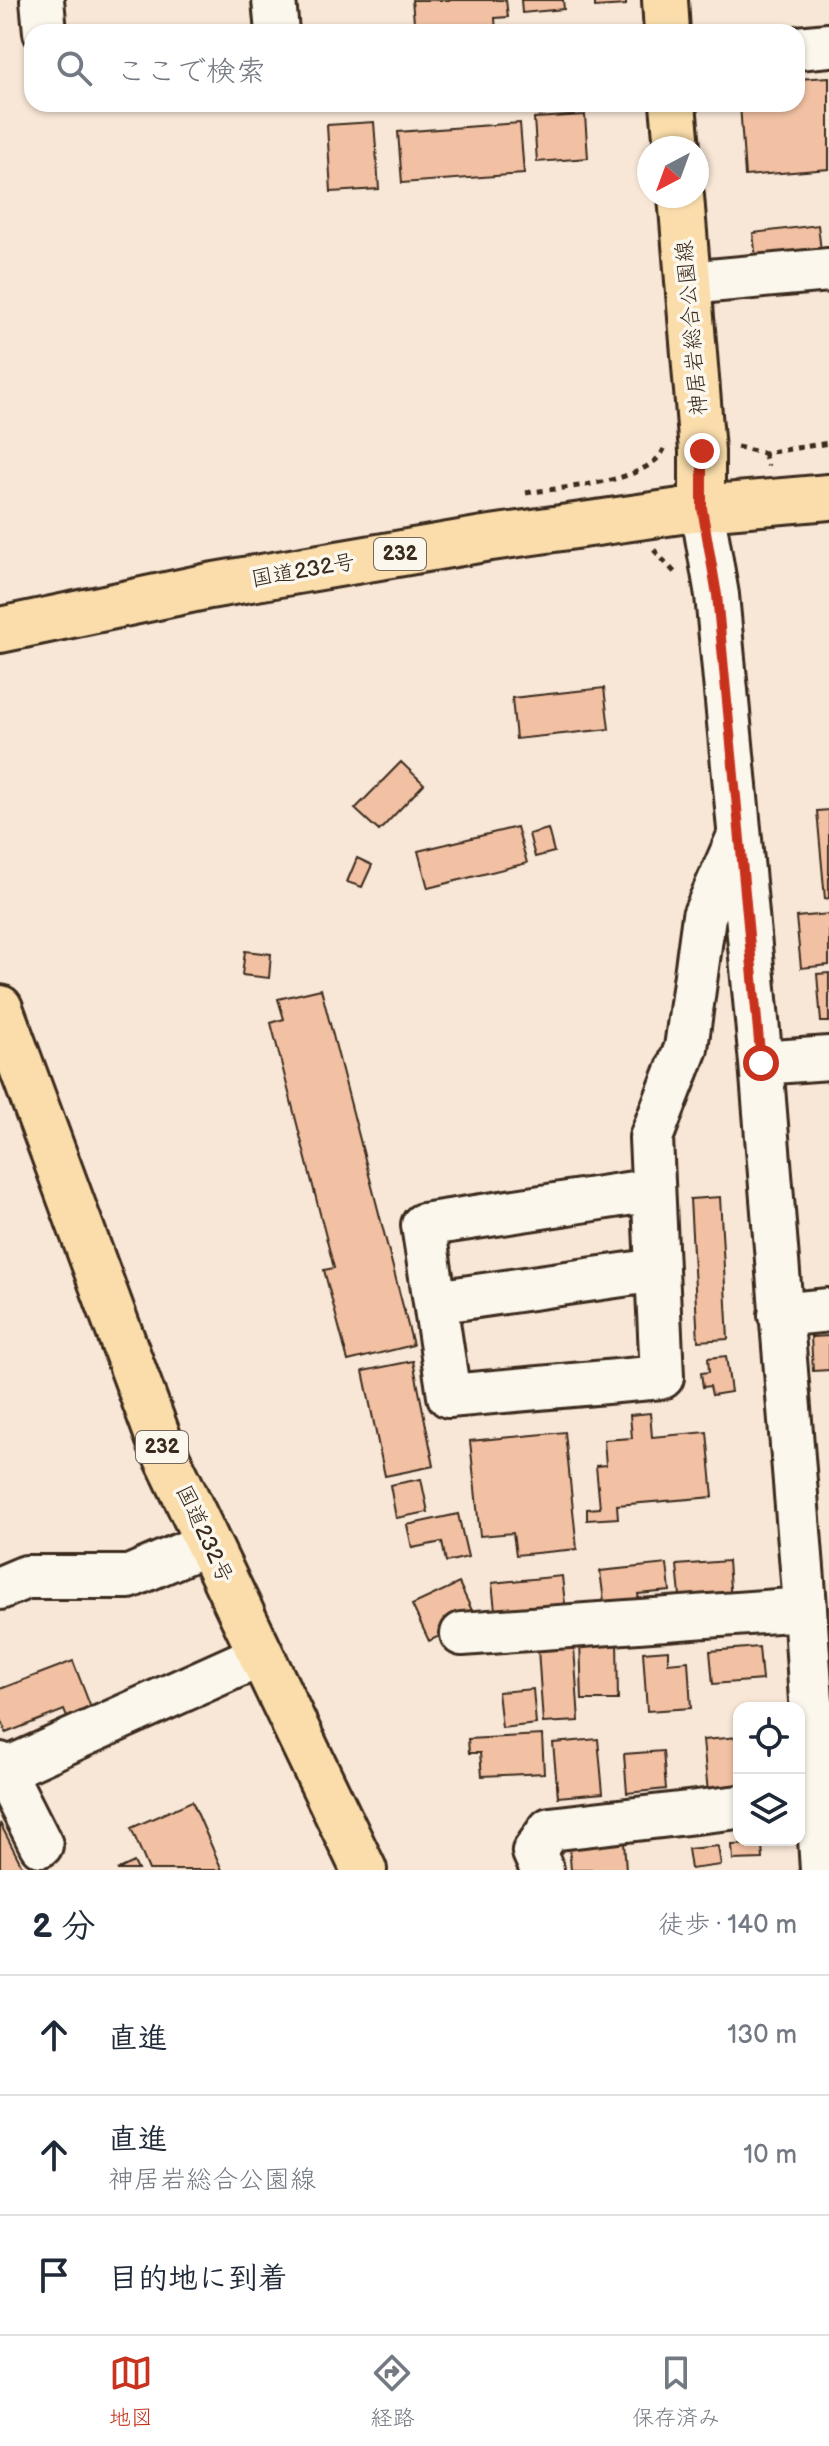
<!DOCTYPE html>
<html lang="ja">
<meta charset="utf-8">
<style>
:root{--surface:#fff;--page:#f6f6f7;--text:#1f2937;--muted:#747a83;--line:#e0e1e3;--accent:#c8321e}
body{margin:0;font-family:"Balsamiq Sans","Klee One",sans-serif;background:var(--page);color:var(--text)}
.controls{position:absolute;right:24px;bottom:24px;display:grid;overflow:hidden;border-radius:16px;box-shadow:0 2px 6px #0004}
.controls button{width:72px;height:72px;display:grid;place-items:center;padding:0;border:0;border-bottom:2px solid var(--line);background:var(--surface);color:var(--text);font:40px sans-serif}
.compass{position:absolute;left:637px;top:136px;width:72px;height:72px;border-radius:50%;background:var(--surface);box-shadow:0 2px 6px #0004;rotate:221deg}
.stop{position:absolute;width:24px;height:24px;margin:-18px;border:6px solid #c8321e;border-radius:50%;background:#fff}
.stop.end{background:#c8321e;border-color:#fff;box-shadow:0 2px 8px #0008}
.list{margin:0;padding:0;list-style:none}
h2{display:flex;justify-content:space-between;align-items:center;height:104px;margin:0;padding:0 32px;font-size:34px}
h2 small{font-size:26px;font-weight:400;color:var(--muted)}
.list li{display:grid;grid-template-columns:52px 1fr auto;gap:24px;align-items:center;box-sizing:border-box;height:120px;padding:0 32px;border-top:2px solid var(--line)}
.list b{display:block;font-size:30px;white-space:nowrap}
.list p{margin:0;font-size:26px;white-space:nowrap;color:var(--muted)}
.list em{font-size:26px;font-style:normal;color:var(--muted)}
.icon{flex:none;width:44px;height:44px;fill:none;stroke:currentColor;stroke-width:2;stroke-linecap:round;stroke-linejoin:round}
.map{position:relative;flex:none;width:829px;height:1870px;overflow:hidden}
.search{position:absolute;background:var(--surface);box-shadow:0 2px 6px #0004;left:24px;right:24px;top:24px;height:88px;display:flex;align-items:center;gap:20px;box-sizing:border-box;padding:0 28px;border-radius:24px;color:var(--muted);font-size:30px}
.sheet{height:464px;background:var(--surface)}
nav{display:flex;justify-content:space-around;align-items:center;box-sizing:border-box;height:112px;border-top:2px solid var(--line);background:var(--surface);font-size:22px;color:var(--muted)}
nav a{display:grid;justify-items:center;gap:4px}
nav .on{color:var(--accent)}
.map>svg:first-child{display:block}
</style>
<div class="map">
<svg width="829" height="1870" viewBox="0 0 829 1870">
<rect width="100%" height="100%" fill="#f8e7d6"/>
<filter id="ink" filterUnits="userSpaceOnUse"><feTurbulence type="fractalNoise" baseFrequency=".0125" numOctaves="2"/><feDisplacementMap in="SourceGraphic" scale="16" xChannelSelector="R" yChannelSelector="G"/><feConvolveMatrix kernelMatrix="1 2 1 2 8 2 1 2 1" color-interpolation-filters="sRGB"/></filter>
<g filter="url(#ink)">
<path fill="#f2c1a3" stroke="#3b2a1e" stroke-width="2" d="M412,0H506L508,17L495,18L496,32H415Z
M521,0H563L564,9L522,13Z
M595,0H626V5L595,7Z
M829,77V169L745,176L740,104H797V79Z
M585,115L588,158L537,162L534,118Z
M374,122L379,189L331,192L327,125Z
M520,123L524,174L402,183L398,132Z
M818,225L821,251L756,259L753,233Z
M604,688L609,729L516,739L512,698Z
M401,762L424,784L379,831L355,809Z
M829,810V898L825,899L817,811Z
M517,827L527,863L428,888L418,851Z
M548,829L554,852L535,857L529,834Z
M357,858L372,865L362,887L347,882Z
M829,914V965L801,968L796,917Z
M245,951L271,954L269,978L242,975Z
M829,973V1022H821L817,974Z
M321,989L413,1345L348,1361L324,1270L334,1268L271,1023L284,1019L278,999Z
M720,1197L728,1339L698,1341L690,1199Z
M829,1336V1370L813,1371L811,1337Z
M726,1356L731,1392L712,1395L710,1386L703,1387L701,1373L709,1372L708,1358Z
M413,1361L434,1466L385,1476L363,1371Z
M650,1413L652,1437L707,1432L713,1497L617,1505L618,1518L587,1520V1509L600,1508L596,1466L606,1465L604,1440L632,1438L630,1415Z
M565,1432L577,1549L516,1555L513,1533L480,1536L470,1441Z
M421,1479L428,1512L396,1518L390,1485Z
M458,1514L468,1557L446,1562L442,1542L412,1548L407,1525Z
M728,1561L731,1602L681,1606L677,1565Z
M667,1564L670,1591L638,1594L640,1605L605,1609L600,1571Z
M562,1576L565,1604L495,1610L492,1583Z
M459,1583L476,1619L429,1641L412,1605Z
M580,1640H617L618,1700H582Z
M574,1647L579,1721L543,1723L538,1649Z
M759,1647L762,1680L713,1684L710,1651Z
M668,1650V1663L688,1661L691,1708L647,1711L643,1652Z
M73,1661L96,1721L72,1730L64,1710L6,1733L0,1717V1689Z
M533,1689L536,1724L502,1728L498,1692Z
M542,1735L544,1773L482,1776L480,1753H469L468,1739Z
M739,1737V1790L708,1793L703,1740Z
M598,1739L603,1793L558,1797L553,1743Z
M663,1751L666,1789L627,1793L624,1754Z
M192,1801L222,1870H149L131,1828Z
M0,1823L24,1870H0Z
M624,1842L626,1870H571L569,1845Z
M762,1844L763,1859L733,1860L732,1845Z
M718,1846L721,1865L691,1869L688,1849Z
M134,1862L138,1870H117Z"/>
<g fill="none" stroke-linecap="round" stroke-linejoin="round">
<g stroke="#3b2a1e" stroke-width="48">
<path id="minor" d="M42,0L45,32
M274,0L277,32
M797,48L829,45
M688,283L829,270
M702,508L717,595L761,1063L804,1593L822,1870
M761,1063L829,1058
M657,1270L435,1302L449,1396L662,1377L651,1138L686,1048L704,916L738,838
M435,1302L423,1225L653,1190
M780,1315L829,1310
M0,1588L26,1577H129L208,1543
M462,1634L804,1609
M0,1764L41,1845
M3,1771L261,1655
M542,1870L534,1852L550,1829L739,1807"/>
</g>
<g stroke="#3b2a1e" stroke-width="50">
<path id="major" d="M665,0L667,32
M673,104L677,148
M681,196L702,451V508"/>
</g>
<g stroke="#3b2a1e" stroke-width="50">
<path id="highway" d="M0,630L209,586L484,539L702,508L829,497
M0,1008L161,1445L364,1870"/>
</g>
<path stroke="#3b2a1e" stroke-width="5" stroke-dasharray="6 6" stroke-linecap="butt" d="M737,447L764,453L829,443
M764,453L768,466
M526,493C561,487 648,484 664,449
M654,550L677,575"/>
<use href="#minor" stroke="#fbf7ec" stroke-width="42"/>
<use href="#major" stroke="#faddab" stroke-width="44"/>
<use href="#highway" stroke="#faddab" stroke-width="44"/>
</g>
</g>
<g fill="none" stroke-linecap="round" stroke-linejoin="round" filter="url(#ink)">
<path stroke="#c8321e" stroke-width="10" d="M702,451V508L717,595L761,1063"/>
</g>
<g text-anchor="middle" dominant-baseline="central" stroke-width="7" stroke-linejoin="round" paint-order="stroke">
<g fill="#fbf7ec" stroke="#75685c" stroke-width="2">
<rect x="374" y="538" width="52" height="32" rx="6"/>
<rect x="136" y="1431" width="52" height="32" rx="6"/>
</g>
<g font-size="20" font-weight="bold" fill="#3b2a1e">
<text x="400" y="554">232</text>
<text x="162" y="1447">232</text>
</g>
<g font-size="22" fill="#3b2a1e" stroke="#fbf7ec">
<text transform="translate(692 328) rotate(-95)">神居岩総合公園線</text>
<text transform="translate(303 571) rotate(-10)">国道232号</text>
<text transform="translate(204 1534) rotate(65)">国道232号</text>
</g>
</g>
</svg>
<div class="controls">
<button><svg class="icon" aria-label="locate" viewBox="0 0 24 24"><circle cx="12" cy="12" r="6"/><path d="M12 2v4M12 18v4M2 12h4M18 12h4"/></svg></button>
<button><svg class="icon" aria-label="layers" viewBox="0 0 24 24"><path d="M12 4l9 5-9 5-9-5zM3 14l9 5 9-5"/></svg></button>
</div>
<svg class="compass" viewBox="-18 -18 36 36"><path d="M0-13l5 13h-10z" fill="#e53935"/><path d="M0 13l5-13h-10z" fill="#747a83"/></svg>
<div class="stop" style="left:761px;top:1063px"></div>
<div class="stop end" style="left:702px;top:451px"></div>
<div class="search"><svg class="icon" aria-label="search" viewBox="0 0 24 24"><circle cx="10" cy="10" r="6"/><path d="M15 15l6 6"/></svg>ここで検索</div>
</div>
<section class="sheet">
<h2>2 分<small>徒歩 · 140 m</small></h2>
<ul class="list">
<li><svg class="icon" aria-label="ahead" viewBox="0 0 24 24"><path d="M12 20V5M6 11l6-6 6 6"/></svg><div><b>直進</b></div><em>130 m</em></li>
<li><svg class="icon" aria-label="ahead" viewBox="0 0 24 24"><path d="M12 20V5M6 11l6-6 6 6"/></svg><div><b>直進</b><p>神居岩総合公園線</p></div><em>10 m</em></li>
<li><svg class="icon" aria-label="arrive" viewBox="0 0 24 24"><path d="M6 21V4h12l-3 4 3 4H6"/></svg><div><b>目的地に到着</b></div></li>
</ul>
</section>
<nav>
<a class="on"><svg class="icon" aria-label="map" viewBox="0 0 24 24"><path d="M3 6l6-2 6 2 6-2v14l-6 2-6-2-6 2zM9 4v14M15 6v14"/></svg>地図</a>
<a><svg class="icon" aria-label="directions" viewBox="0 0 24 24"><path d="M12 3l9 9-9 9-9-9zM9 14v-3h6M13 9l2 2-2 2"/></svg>経路</a>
<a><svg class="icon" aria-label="saved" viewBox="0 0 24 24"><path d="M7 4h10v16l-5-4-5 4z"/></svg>保存済み</a>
</nav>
